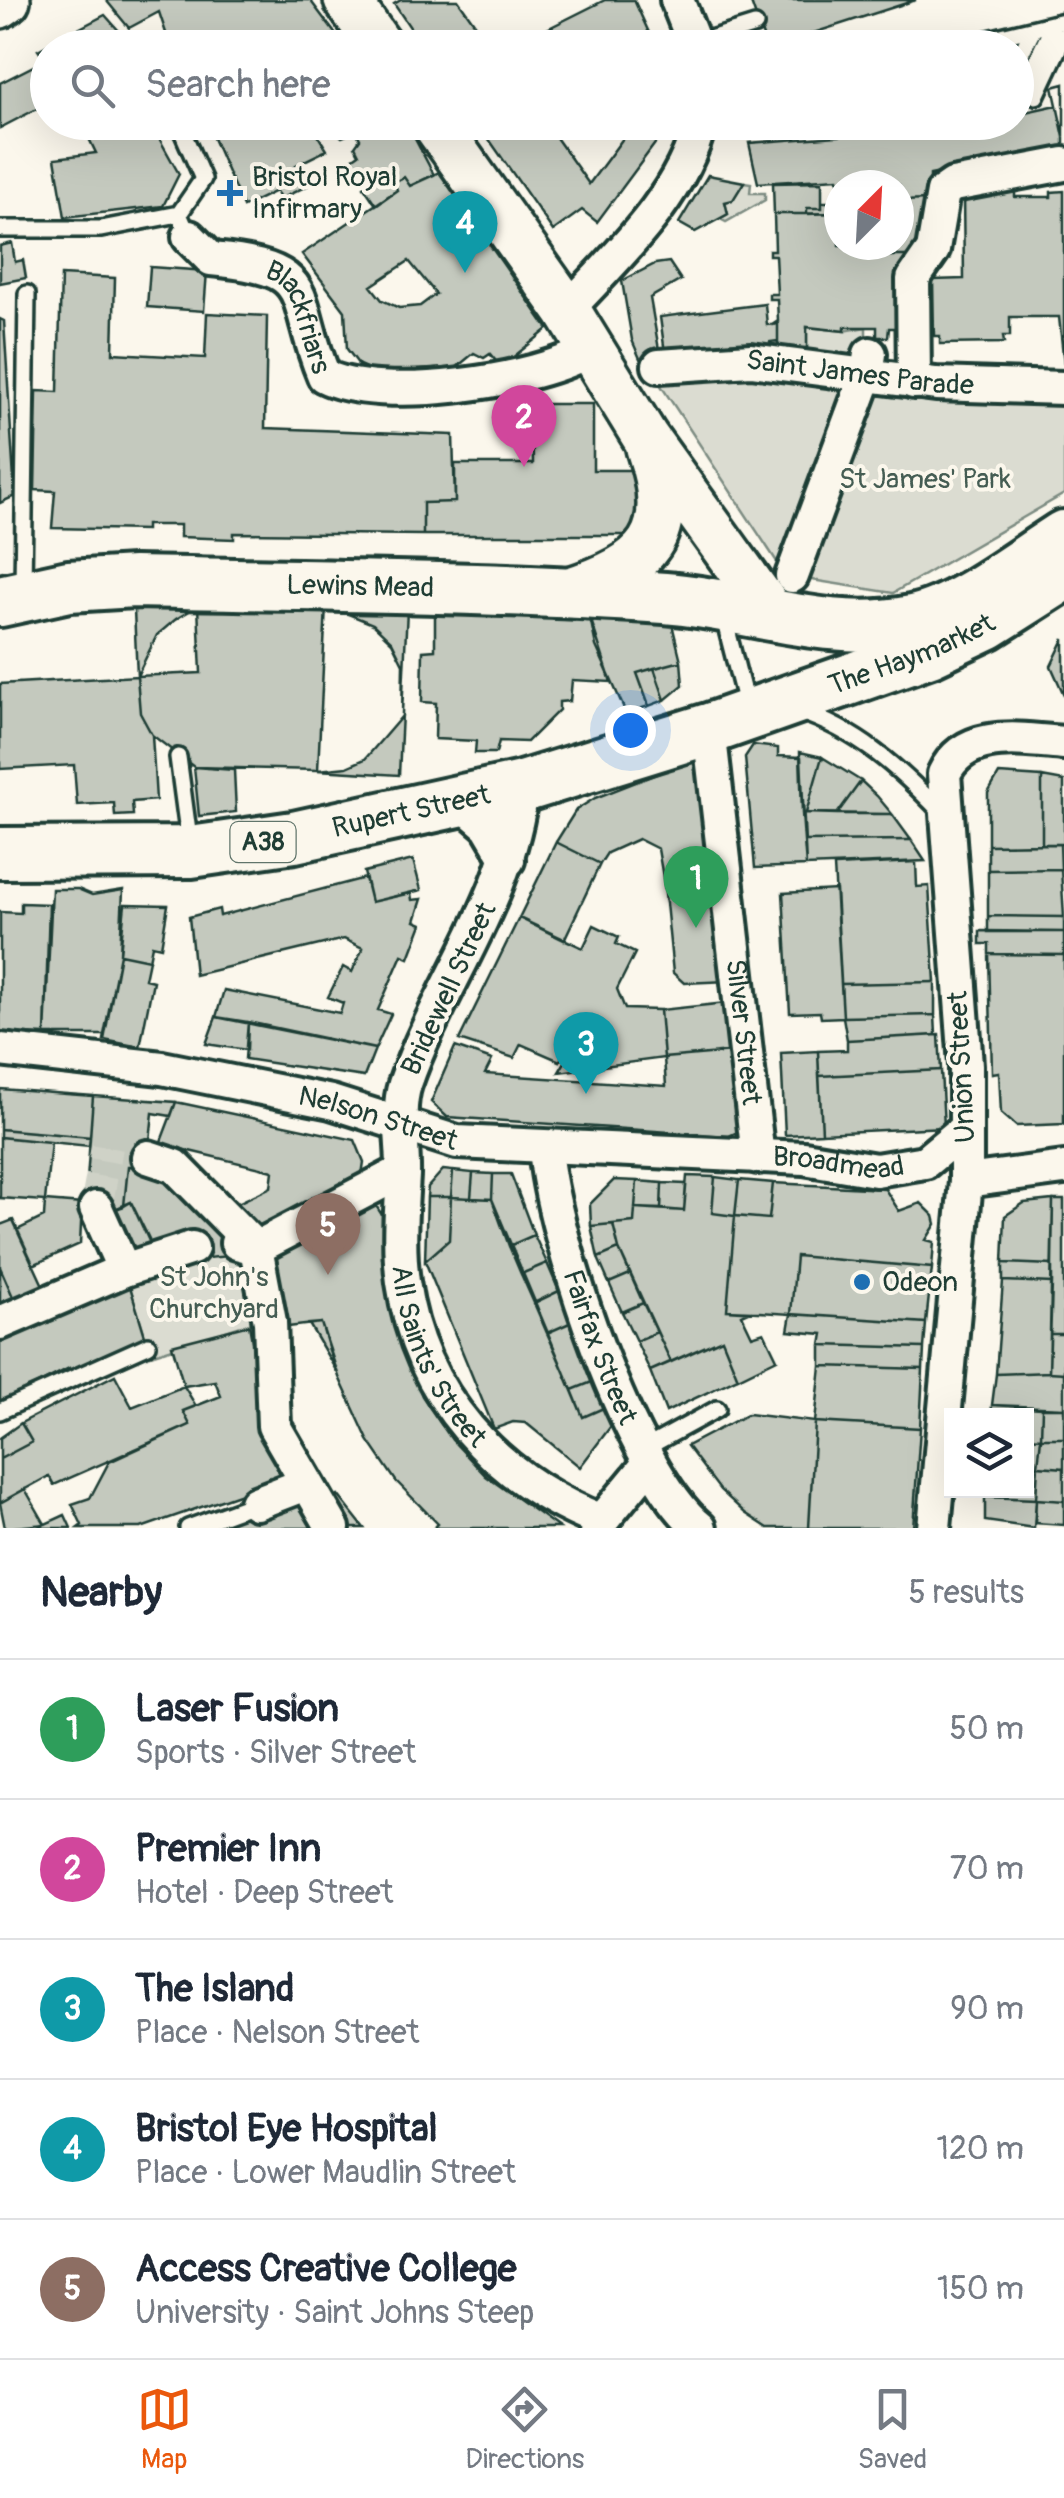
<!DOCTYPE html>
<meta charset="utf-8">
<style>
:root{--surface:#fff;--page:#f2f2f3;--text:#1f2937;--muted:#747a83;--line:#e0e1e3;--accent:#ea580c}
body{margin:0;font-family:Pangolin,sans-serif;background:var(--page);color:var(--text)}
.controls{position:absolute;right:30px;bottom:30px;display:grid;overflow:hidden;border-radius:0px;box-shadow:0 10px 40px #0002}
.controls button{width:90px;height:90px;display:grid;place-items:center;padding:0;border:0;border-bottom:2px solid var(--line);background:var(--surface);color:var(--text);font:50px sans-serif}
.compass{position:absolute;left:824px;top:170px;width:90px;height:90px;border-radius:50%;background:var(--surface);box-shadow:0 10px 40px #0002;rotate:24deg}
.you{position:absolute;left:630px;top:730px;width:35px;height:35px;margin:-25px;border:8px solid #fff;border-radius:50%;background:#1a73e8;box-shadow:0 0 0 15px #1a73e833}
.badge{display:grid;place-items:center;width:65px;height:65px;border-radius:50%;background:var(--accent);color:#fff;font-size:32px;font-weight:700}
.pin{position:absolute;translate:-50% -82px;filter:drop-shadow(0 2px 5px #0008)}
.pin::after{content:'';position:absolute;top:52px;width:35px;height:30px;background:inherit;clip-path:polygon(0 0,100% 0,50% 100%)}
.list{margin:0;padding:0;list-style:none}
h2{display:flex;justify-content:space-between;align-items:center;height:130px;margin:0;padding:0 40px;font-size:42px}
h2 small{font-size:32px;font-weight:400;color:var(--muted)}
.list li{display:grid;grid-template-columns:65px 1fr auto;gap:30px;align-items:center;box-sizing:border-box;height:140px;padding:0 40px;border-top:2px solid var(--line)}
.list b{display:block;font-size:38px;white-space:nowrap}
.list p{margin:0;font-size:32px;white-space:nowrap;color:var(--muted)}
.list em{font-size:32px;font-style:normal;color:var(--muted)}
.icon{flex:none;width:55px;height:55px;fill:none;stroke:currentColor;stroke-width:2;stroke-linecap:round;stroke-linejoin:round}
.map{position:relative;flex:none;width:1064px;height:1528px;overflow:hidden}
.search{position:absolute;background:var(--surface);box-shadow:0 10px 40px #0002;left:30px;right:30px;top:30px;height:110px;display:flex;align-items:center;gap:25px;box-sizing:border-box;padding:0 35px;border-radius:55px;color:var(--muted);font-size:38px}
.sheet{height:830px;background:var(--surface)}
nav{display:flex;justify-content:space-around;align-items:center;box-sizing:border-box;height:140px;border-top:2px solid var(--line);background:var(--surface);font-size:28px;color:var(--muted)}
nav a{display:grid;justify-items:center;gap:5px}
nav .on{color:var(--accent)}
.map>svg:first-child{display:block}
</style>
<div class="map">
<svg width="1064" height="1528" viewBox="0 0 1064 1528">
<rect width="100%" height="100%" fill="#fbf7ec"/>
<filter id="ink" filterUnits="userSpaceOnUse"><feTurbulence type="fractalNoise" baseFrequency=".01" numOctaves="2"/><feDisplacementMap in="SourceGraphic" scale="20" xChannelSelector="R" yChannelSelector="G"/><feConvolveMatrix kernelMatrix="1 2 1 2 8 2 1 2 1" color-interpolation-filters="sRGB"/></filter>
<g filter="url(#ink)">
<path fill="#dbdcd1" stroke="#7d8c82" stroke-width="2.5" d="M744,182L751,183L750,193H765V200L726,222L720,219L728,214L725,202L733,199Z
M807,327L844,331L866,327V354L807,355Z
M750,368L845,384L852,396L785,574L652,372Z
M878,394L1064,399V494L893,593L799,578L864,402Z
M211,1254L248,1258L260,1320L151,1355L128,1280Z"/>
<path fill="#c4c9be" stroke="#1f3d34" stroke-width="2.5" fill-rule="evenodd" d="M106,0H310L346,48H171L159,12L129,28Z
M401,0H458L492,48H424L394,4Z
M605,0H634L656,48H509Z
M750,0H916L767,48Z
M105,15L128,41L135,37L141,48H48V103L0,128V83L45,60L38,50Z
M1064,84V148L930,175V200L899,201V185H839V196L838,178L758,183L749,143L1016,122V114L1057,105L1053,87Z
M1064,84V137L1053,87Z
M81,122H150L179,174L163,206L65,217L55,158L96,153Z
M206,122H406L434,175L410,186L404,177L394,182L397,190L376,205L364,187L370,182L363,170L357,175L349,161L359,154L355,146L360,139L356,131L342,137L331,127L317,134L327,150L296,165L307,186L280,199L276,191L243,207Z
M477,122H545L589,184L635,122H671L597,222L582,210L553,231Z
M439,172L548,329L501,367L490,354L484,358L474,353L457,367L380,374L359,365L347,349L345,311L302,254L397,190L394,182L404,177L410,186ZM409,261L436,294L420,306L399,308L382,300L371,286Z
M708,175L744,182L733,200L725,202L728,214L695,232L679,223Z
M822,182V208H807V214H774L773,183Z
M1064,191V364L1059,317H1010V336H1003L1004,343L940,344V336H934L933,280L964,279L963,192H1015V197H1051V192Z
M839,196V213L807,214V208H822V202H835Z
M930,200L924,243L912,256H887L886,245H899V201Z
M839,213V245H886L887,256H906L909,328H889L888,337H877V327H845V331L807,327V348H778V324L772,325L778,321L777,299H769V294H777L775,255H769V250H775L774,214Z
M12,243L15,262L23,260L26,278L0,283V246Z
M669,262L681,280L650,298L661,361L647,362L641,361L632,340L622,281L655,264Z
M150,267L207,271L204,311L147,307Z
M61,275L115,278L113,353L205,358L207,313L267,316L265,428L453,435L455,502L423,503V535L234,533V539L180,537V525H146V530L52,528L55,491L35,490L37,391L58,392Z
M765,304L767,325L778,324V341L770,342V347L666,360L660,317Z
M0,319L4,321L15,496L0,503Z
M532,404H593V470H636V535H423V503L455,502V464H533Z
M326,605L373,624L392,642L403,664L402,716L365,759L347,767L318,770L194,767L152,735L140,713L137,676L157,635L176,619L198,606Z
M326,605L407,609L399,775L318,770Z
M198,606L201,673L137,676L134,610Z
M435,612L590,617L611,682L572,680L570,701L559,702V710L527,742L499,741L496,753H475L476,741L435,739L436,703L422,702L423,651L435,650Z
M590,617L671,620L681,661L637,673L649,706L626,713L596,646Z
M1064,639V695L1051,666Z
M681,661L683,685L665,700L654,668Z
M654,668L665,700L649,706L637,673Z
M137,676L140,713L152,735L156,800L132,802L133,815L115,816L114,803L77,805L74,765L0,769V684Z
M753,745L778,748V756L801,757L806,866L755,868L745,757Z
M800,752L822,757L806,813H802Z
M822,757L861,781L837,814L806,813Z
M687,762H697L718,879L664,883L658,849L638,839L607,853L600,864L556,842L576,810L595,798Z
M194,767L234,770L236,812L199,816Z
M999,774L1042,777V844L988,845V793Z
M1042,777L1064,781V844H1042Z
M861,781L877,796L892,814H837Z
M802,813L892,814L911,840L804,841Z
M911,840L925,861L806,866L804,841Z
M556,842L600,864L564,940L519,918Z
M1060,844L1061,869L988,870V845Z
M413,860L421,890L371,902L364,872Z
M916,862L917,887L929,886L935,982L841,984L834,866Z
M1061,869L1064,917L988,916V870Z
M365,878L371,902L411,893L412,900L422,899L415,921L422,924L409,958L402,955L378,1010L391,1014L375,1049L216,1017L224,990L340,1013L343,1003L328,997L343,967L352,972L363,948L344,939L195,975L189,917L219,909L220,916Z
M718,879L728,981L684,983L673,973L664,883Z
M52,889H78L92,895L123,890L120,954L104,1035H45Z
M836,890L843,1017L821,1018L820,1012L790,1013L783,893Z
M21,903L49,904L45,1035L0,1033V912L21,913Z
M125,904L168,905L161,947L152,945L149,960L120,954Z
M988,916L1064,917V932H988Z
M519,918L583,948L594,925L619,937L616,944L635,953L617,989L625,1009L660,1010L664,1058L559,1072L578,1040L571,1037L560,1061L521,1044L514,1058L459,1040Z
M980,931L1064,932V955L989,954V944H980Z
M120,954L149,960L145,979L153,981L140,1047L104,1040Z
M989,954L1064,955V1124L1016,1126L1001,1113L999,1072L992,1073Z
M935,982V1015L843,1017L841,984Z
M727,1003L731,1052L664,1058L660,1010Z
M935,1015L936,1035L847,1040L843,1017Z
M216,1017L248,1022L247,1050L206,1044Z
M248,1022L375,1049L364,1077L245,1059Z
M939,1035L941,1070L819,1076L818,1051L847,1050V1040Z
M455,1047L492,1060L485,1074L666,1086L664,1058L731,1052L742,1130L729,1136L447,1117L431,1102Z
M818,1051L822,1133L785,1135L781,1053Z
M941,1070L944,1127L822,1133L819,1076Z
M0,1089L93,1096L90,1137L0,1129Z
M93,1096L176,1102L171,1116L153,1113L147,1168L128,1166L124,1206L108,1212L85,1208Z
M176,1102L355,1140L364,1162L362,1175L262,1233L233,1213L236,1204L271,1187L273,1171L160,1144Z
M0,1129L90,1137L89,1146L0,1137Z
M0,1137L51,1142L45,1201L0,1198Z
M128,1166L172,1170L220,1221L231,1256L195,1259L153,1247L131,1202L124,1206Z
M443,1170L453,1171L451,1197H427L428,1187Z
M453,1171L473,1173L471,1198L451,1197Z
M473,1173L493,1174L492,1199L471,1198Z
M493,1174H511L534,1235L509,1246L492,1199Z
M687,1176L715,1177L712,1213L735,1216L727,1310L751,1311L742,1315L752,1336L764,1332L777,1359L738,1378L722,1339L671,1362L619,1249L613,1224L634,1222L635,1208L684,1211Z
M715,1177L739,1180L735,1216L712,1213Z
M614,1180L637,1181L634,1222L591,1226L590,1204Z
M739,1180L773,1183L769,1219L735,1216Z
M637,1181L662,1183L661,1209L635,1208Z
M662,1183L686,1184L684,1211L661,1209Z
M773,1183L885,1189L899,1211L921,1203L934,1216L936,1224L926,1240L934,1242L932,1268L796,1256L791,1314L727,1310L735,1216L769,1219Z
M427,1197H451L449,1240L425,1261Z
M451,1197L492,1199L583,1417L608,1406L614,1422L580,1467L526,1423L513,1422L494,1429L425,1261L449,1240Z
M1053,1200H1064V1334H1050Z
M1053,1200L1052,1265L1003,1263L1005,1216L1024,1203Z
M45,1201L82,1204L80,1244L33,1265L17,1230L44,1217Z
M131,1202L154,1252L126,1253L108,1212Z
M375,1204L382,1215V1258L393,1323L422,1396L452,1440L486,1476L559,1528H434L438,1524L396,1481L368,1440L339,1377L321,1323L279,1328L270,1254Z
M13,1220L46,1292L17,1306L0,1267V1225Z
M613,1224L619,1249L598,1258L591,1226Z
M534,1235L547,1263L521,1274L509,1246Z
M619,1249L630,1274L609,1283L598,1258Z
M796,1256L932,1268L926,1323L791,1314Z
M547,1263L559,1291L534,1303L521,1274Z
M1003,1263L1052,1265V1283L1003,1281Z
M0,1267L17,1306L0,1313Z
M630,1274L643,1303L622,1312L609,1283Z
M128,1280L145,1336L90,1366L71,1375L69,1368L0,1403V1334Z
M1003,1281L1052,1283L1049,1372L996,1374Z
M559,1291L572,1322L547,1333L534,1303Z
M643,1303L657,1332L636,1341L622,1312Z
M791,1314L926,1323L924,1348L821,1345L823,1334L788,1331Z
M572,1322L597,1380L572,1390L547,1333Z
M321,1323L329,1350L337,1372L309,1324Z
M249,1325L258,1373L257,1421L282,1475L279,1480L141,1528H78L82,1525L72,1504L90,1498L109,1462L190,1425L183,1411L221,1396L215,1381L184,1386L172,1345Z
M657,1332L671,1362L650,1371L636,1341Z
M1050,1334H1064V1373L1049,1372Z
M722,1339L738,1378L666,1412L650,1371Z
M821,1345L924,1348L923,1369L821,1366Z
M821,1366L923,1369L920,1428L815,1422Z
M1049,1372L1064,1373V1408L992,1405L996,1374Z
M115,1375L132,1407L184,1386L196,1406L183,1411L190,1425L54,1485L49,1476L0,1503V1459L32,1442L21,1423Z
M597,1380L608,1406L583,1417L572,1390Z
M992,1405L1042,1408L1041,1438L1026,1437V1416H991Z
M1042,1408H1064V1438H1041Z
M748,1414L815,1422L809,1528H768L745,1513L720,1490L687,1446Z
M815,1422L920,1428L913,1528H809Z
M21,1423L32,1442L0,1459V1438Z
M1026,1437L1041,1438L1038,1466H1026Z
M1041,1438H1064V1468L1038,1466Z
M1026,1466H1038L1036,1499L985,1497L986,1490H1026Z
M1038,1466L1064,1468V1501L1036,1499Z
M25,1489L45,1524L5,1528L0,1503Z
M338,1495L364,1528H345L327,1503Z
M985,1497L1036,1499L1034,1528L985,1521Z
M295,1498L315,1528H213L222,1524Z
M1036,1499L1064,1501V1525L1035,1523Z
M65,1515L71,1528H38L45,1524Z"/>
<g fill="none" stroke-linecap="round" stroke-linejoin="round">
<path stroke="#cfd2c7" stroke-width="32" stroke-dasharray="32 16" stroke-linecap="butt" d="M96,1208L107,1147"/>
<g stroke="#1f3d34" stroke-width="22">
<path id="lane" d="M694,44L755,25
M951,48L1064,21
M1016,63L1033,30
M1036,96L1064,36
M1018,99L1054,24
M178,122L203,179L179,214
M825,123L826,122
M844,123L845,122
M779,125L781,122
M803,125L804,122
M0,229H101L179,214L189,237
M23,587L27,294
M723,614L747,708
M798,711C857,730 899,768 941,812
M178,757L190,847
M0,1411L148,1345
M642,1450L717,1409
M188,1528L256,1503"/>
</g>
<g stroke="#1f3d34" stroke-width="40">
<g id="street">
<path d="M677,0L696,48"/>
<path id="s1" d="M189,237L211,259C321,269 289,293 324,376C379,404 539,382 591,349"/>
<path d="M567,310C617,256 682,197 700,122"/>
<path id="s2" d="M659,366L751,360L936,384L1064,388"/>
<path d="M914,382L913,279L933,250L943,192L953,185L1064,164"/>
<path d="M792,576L867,374L870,354"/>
<path id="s3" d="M709,729L758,1157"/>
<path id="s4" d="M522,787C511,896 440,983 405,1084C396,1112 404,1146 403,1175C401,1210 398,1246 403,1282C419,1396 496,1480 602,1521"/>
<path d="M459,801L488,826L508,860"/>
<path id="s5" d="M0,1050L162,1068L331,1102L457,1142L804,1158L876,1170L925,1162L966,1128"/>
<path id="s6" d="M545,1147C552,1238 630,1471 700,1528"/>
<path d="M148,1157L175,1166L256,1248L270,1322L274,1426L333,1528"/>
<path d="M966,1181L1064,1168"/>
<path d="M96,1208L124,1270"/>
<path d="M237,1243L256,1248L403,1171"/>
<path d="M0,1323L124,1270L192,1248"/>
<path d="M256,1503L305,1484"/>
<path d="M596,1528L648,1465"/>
<path d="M934,1528L966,1181V1065L944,774C965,728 1023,740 1064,743"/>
</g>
</g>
<g stroke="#1f3d34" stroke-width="52">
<path id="secondary" d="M347,0L381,48
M0,5L7,0
M434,122L567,310L645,437L772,614
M568,591C648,565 679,537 649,448"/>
</g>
<g stroke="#1f3d34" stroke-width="58">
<g id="primary">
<path id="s7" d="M0,601L69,586L134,582C311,586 488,586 665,598C747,604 829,638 912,621C961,611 1021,563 1064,536"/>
<path id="s8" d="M0,853L191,852L294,837L522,787L709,729L930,651L987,624L1064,575"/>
</g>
</g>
<use href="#lane" stroke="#fbf7ec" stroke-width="15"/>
<use href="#street" stroke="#fbf7ec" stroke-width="32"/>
<use href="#secondary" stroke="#fbf7ec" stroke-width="45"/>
<use href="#primary" stroke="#fbf7ec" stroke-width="50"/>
</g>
</g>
<g fill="#1f6fb2" stroke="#fbf7ec" stroke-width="4">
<path d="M225 178h10v10h10v10h-10v10h-10v-10h-10v-10h10z"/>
<circle cx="862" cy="1282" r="10"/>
</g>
<g text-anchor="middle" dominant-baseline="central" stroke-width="8" stroke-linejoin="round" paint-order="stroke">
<rect fill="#fbf7ec" stroke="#61756b" stroke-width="2.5" x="230.5" y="822" width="65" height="40" rx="8"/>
<g font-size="25" font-weight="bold" fill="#1f3d34">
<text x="263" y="842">A38</text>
</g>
<g font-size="28" fill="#1f3d34" stroke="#fbf7ec" text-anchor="start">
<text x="252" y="177">Bristol Royal<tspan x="252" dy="32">Infirmary</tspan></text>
<text x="882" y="1282">Odeon</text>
</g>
<g font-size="28" fill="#1f3d34" stroke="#fbf7ec">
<text stroke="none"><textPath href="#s1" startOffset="150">Blackfriars</textPath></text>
<text stroke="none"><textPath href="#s2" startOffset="202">Saint James Parade</textPath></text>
<text stroke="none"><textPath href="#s7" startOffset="362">Lewins Mead</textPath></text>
<text stroke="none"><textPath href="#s8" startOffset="940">The Haymarket</textPath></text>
<text stroke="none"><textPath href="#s8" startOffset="415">Rupert Street</textPath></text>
<text transform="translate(449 989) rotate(-65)">Bridewell Street</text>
<text stroke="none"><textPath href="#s3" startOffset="305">Silver Street</textPath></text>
<text transform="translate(962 1067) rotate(-93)">Union Street</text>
<text stroke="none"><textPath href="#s5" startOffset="385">Nelson Street</textPath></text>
<text stroke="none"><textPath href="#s5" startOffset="850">Broadmead</textPath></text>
<text stroke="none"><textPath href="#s6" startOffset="208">Fairfax Street</textPath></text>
<text stroke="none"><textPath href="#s4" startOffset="602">All Saints' Street</textPath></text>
</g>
<g font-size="28" fill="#455d53" stroke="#fbf7ec">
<text x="925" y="479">St James' Park</text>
<text x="214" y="1277">St John's<tspan x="214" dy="32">Churchyard</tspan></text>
</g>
</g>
</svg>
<div class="controls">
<button><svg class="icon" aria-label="layers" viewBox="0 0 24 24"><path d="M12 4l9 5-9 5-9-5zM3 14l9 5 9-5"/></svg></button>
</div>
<svg class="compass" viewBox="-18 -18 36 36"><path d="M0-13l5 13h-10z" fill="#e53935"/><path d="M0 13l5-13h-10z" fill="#747a83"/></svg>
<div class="you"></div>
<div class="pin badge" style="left:696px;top:928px;background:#2e9e5b">1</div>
<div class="pin badge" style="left:524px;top:467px;background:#d1479c">2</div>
<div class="pin badge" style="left:586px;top:1094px;background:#0f9aa8">3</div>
<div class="pin badge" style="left:465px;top:273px;background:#0f9aa8">4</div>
<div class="pin badge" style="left:328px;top:1275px;background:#8d6e63">5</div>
<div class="search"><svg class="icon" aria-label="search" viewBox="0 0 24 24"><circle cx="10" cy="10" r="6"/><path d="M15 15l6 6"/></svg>Search here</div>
</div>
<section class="sheet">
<h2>Nearby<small>5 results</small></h2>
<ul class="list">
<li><span class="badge" style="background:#2e9e5b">1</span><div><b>Laser Fusion</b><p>Sports · Silver Street</p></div><em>50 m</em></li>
<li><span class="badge" style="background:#d1479c">2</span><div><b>Premier Inn</b><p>Hotel · Deep Street</p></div><em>70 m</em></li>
<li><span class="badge" style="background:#0f9aa8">3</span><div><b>The Island</b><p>Place · Nelson Street</p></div><em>90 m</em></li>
<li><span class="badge" style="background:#0f9aa8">4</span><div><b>Bristol Eye Hospital</b><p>Place · Lower Maudlin Street</p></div><em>120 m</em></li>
<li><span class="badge" style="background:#8d6e63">5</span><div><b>Access Creative College</b><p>University · Saint Johns Steep</p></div><em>150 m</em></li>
</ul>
</section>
<nav>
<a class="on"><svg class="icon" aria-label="map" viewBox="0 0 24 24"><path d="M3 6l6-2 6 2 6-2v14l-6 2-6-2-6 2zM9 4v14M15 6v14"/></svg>Map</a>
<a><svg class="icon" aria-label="directions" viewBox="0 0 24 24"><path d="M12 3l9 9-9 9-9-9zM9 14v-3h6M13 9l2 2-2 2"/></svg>Directions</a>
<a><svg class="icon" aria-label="saved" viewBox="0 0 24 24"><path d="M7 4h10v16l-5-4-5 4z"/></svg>Saved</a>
</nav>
